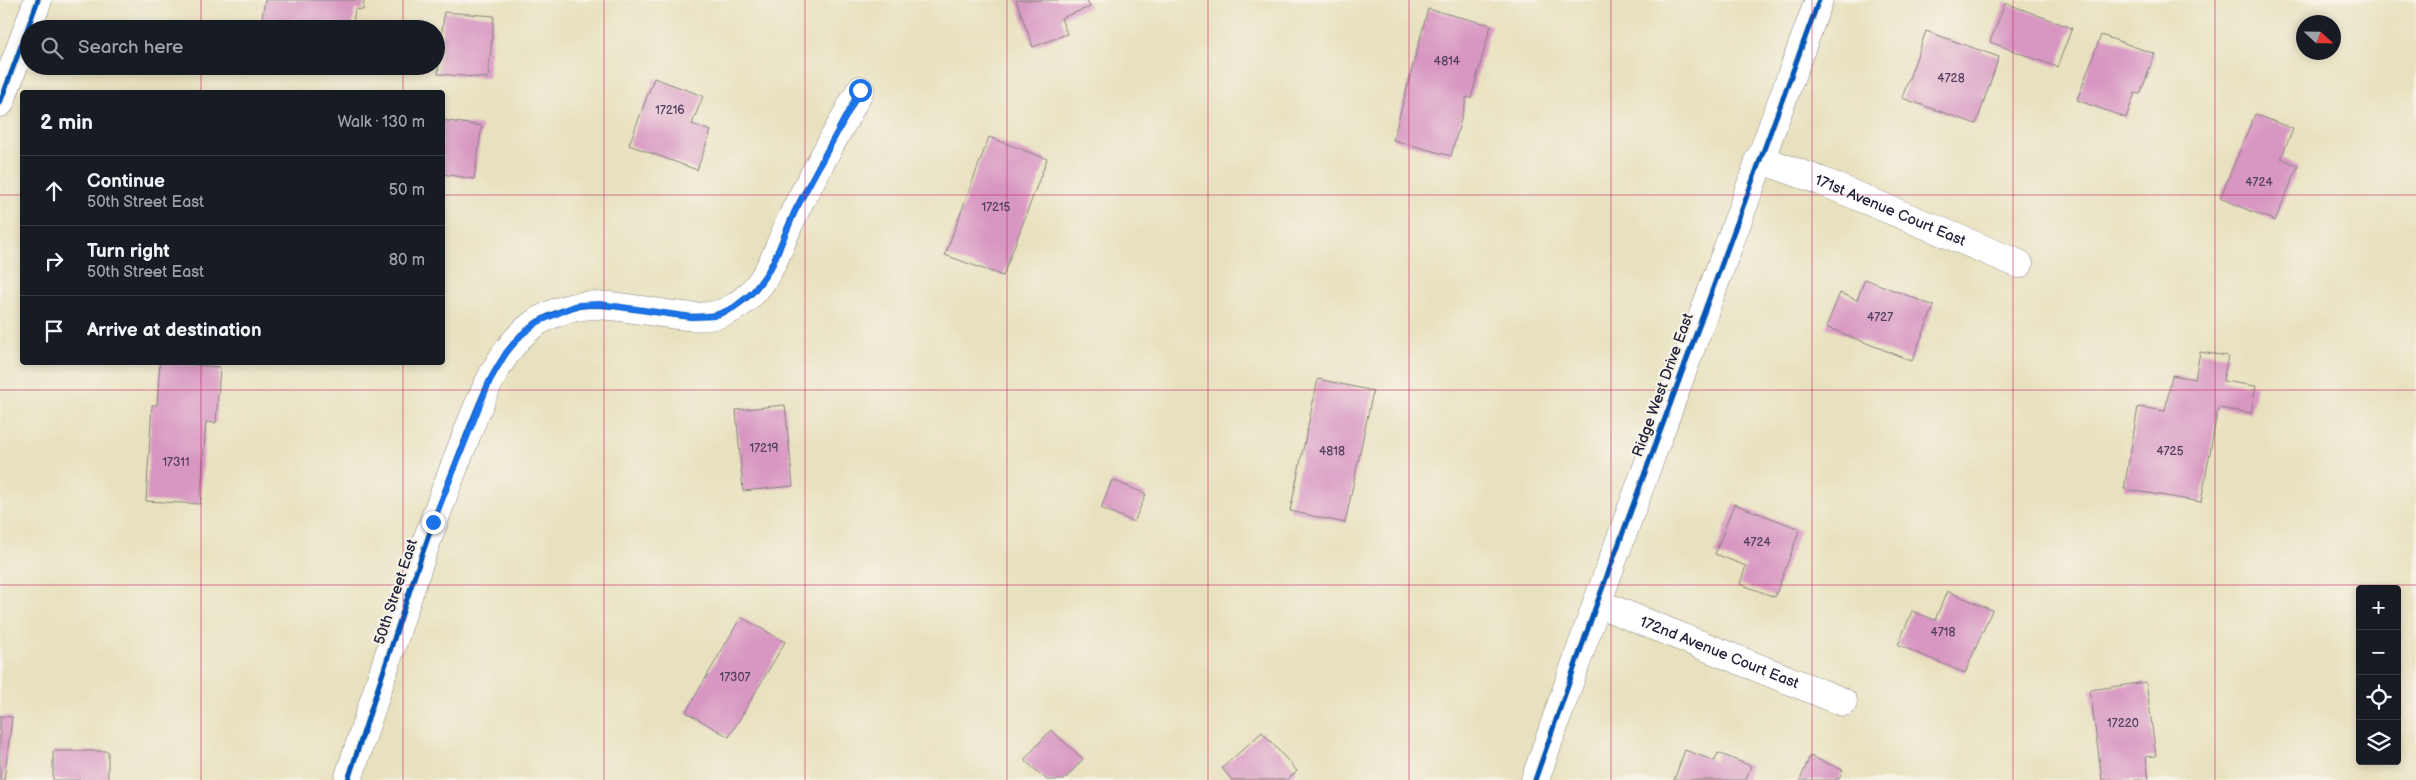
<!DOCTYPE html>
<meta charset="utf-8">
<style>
:root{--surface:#171b24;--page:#20242c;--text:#f1f3f6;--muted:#9ea1a6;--line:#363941}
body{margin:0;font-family:"Balsamiq Sans",sans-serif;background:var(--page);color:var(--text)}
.controls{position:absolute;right:15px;bottom:15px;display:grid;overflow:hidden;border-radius:5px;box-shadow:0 2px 8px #0003}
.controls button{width:45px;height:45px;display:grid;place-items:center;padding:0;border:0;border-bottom:1px solid var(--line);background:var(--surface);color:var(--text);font:25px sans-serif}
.compass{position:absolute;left:2296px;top:15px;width:45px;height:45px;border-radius:50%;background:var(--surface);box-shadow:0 2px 8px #0003;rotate:112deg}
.stop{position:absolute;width:15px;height:15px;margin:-11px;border:4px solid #1a73e8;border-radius:50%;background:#fff}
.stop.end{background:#1a73e8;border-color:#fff;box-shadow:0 1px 5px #0008}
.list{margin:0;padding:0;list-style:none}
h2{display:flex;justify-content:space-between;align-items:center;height:65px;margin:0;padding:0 20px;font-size:21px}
h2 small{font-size:16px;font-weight:400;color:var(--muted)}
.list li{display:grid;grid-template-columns:32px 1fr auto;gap:15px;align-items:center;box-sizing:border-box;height:70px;padding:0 20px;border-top:1px solid var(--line)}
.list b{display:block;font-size:19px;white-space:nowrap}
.list p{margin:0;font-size:16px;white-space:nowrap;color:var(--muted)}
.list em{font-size:16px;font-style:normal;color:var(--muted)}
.icon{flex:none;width:28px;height:28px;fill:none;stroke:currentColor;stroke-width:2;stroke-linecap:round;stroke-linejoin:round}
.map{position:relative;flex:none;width:2416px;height:780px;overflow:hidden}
.search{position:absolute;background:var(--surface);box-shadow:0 2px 8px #0003;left:20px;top:20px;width:425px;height:55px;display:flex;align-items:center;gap:12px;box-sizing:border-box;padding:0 18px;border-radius:28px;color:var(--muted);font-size:19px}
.panel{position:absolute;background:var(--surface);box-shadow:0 2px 8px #0003;left:20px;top:90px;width:425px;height:275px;border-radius:5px}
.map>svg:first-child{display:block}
</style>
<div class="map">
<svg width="2416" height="780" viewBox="0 0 2416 780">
<rect width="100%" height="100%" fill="#f7f3e8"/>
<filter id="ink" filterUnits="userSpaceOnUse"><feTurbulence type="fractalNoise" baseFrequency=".02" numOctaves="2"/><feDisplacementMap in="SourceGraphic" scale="10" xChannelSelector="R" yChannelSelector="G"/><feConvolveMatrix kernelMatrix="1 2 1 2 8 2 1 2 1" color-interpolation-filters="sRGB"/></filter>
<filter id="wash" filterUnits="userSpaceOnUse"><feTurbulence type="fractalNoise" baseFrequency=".0096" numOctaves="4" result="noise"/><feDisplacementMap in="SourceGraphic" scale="20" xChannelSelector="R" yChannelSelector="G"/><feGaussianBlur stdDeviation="1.12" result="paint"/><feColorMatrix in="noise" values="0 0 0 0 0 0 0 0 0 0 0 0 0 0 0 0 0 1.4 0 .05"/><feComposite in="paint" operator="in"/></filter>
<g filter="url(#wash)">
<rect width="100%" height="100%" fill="#e8e1bf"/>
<g id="blocks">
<path fill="#d897c2" d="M265,0H364L363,10L355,9L352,29H304L261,23Z
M1016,0H1087L1090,7L1061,18L1067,34L1033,47Z
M2005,3L2072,28L2057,67L1990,42Z
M1428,9L1491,25L1471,98L1467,97L1451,156L1393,140Z
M444,12L494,16L488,78L438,74Z
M1926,31L1999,57L1976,124L1902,98Z
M2101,35L2155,54L2140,94L2135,93L2126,118L2077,100Z
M654,78L703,96L692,124L711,131L697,170L629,145Z
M2255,114L2293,129L2281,158L2298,166L2275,221L2220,198Z
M442,120L482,126L474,179L442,174Z
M989,137L1047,159L1003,276L945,255Z
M1865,279L1934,306L1912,361L1826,327L1840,293L1857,300Z
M2200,352L2228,356L2223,381L2256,386L2251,413L2218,408L2201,502L2124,489L2138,407L2165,411L2172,375L2195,379Z
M160,362L220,367L216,423L206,422L200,504L146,501L152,405H157Z
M1318,379L1373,391L1345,523L1290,511Z
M785,405L793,486L743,491L736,410Z
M1112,480L1146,494L1134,522L1101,508Z
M1734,504L1800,529L1775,597L1740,584L1746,566L1715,554Z
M1947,591L1992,610L1965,673L1898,645L1912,611L1935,620Z
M741,617L785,642L729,737L686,712Z
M2146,682L2156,756L2146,757L2149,780H2102L2090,690Z
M0,716L12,717L4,780H0Z
M1051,730L1083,759L1064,780H1047L1024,760Z
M1262,732L1297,771L1287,780H1232L1222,768Z
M1685,750L1715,761L1718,753L1751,766L1746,780H1674Z
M53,751H108V780H53Z
M1810,756L1843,770L1838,780H1800Z"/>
</g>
</g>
<g filter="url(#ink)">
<use href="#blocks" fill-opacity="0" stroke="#85827d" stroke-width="1"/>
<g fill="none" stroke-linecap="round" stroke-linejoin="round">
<g stroke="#85827d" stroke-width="29">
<g id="minor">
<path d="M0,103L38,0"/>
<path id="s1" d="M1759,159L1821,181L2019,264"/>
<path id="s2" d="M1597,603L1843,702"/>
<path d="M348,780C366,724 385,667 403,611C420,559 438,508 458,457C475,414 496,348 537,322C576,298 606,305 648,311C676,315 707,323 733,308C771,286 778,244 796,209C816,169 839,130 860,90"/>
<path d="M1535,780L1597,603L1819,0"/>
</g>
</g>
<use href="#minor" stroke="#fff" stroke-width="28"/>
<g stroke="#f7f3e8" stroke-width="8">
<path id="cycleway" d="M0,103L38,0
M348,780C366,724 385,667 403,611C420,559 438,508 458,457C475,414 496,348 537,322C576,298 606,305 648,311C676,315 707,323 733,308C771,286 778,244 796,209C816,169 839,130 860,90
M1535,780L1597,603L1819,0"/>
</g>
<use href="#cycleway" stroke="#0057b8" stroke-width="5"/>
</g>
</g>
<g fill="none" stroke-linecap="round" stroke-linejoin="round" filter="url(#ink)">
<path stroke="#1a73e8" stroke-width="6" d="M433,522L490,380L506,353L521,335L538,322L577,305L600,304L691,317L714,316L733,308L753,292L772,266L795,211L860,90"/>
</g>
<path fill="none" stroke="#c2185b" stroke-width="1" stroke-opacity="0.55" d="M201,0V29M403,0V29M604,0V780M805,0V780M1007,0V780M1208,0V780M1409,0V780M1611,0V780M1812,0V780M2013,0V780M2215,0V780M201,66V92M403,66V92M0,195H22M442,195H2416M201,362V780M403,362V780M0,390H2416M0,585H2416"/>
<g text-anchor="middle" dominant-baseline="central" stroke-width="4.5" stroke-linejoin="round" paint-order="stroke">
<g font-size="12" fill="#503f5d">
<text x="1447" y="61">4814</text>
<text x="1951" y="78">4728</text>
<text x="670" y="110">17216</text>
<text x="2259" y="182">4724</text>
<text x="996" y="207">17215</text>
<text x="1880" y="317">4727</text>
<text x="764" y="448">17219</text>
<text x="1332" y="451">4818</text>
<text x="2170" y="451">4725</text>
<text x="176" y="462">17311</text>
<text x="1757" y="542">4724</text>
<text x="1943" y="632">4718</text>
<text x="735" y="677">17307</text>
<text x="2123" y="723">17220</text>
</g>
<g font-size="15" fill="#22223b" stroke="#f7f3e8">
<text stroke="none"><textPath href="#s1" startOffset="141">171st Avenue Court East</textPath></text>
<text transform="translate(1663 385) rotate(-70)">Ridge West Drive East</text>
<text transform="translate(396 592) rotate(-72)">50th Street East</text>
<text stroke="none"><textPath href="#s2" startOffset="132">172nd Avenue Court East</textPath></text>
</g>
</g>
</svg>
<div class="controls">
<button>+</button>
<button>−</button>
<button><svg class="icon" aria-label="locate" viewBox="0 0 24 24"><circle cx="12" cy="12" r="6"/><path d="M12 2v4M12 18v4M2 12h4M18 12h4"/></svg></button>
<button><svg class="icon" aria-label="layers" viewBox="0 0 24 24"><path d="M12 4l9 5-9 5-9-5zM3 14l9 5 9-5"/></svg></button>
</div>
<svg class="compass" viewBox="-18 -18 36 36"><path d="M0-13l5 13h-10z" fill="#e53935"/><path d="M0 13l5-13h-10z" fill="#9ea1a6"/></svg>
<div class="stop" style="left:860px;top:90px"></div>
<div class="stop end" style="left:433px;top:522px"></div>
<div class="search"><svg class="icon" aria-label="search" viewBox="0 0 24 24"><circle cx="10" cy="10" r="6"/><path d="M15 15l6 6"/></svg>Search here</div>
<section class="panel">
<h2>2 min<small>Walk · 130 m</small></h2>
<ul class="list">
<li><svg class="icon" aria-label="ahead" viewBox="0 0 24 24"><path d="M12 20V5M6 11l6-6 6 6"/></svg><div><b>Continue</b><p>50th Street East</p></div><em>50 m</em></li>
<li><svg class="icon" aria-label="right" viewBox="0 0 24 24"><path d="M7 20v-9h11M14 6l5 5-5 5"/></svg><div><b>Turn right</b><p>50th Street East</p></div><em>80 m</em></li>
<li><svg class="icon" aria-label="arrive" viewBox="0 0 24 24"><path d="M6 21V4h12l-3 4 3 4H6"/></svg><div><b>Arrive at destination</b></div></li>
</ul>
</section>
</div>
